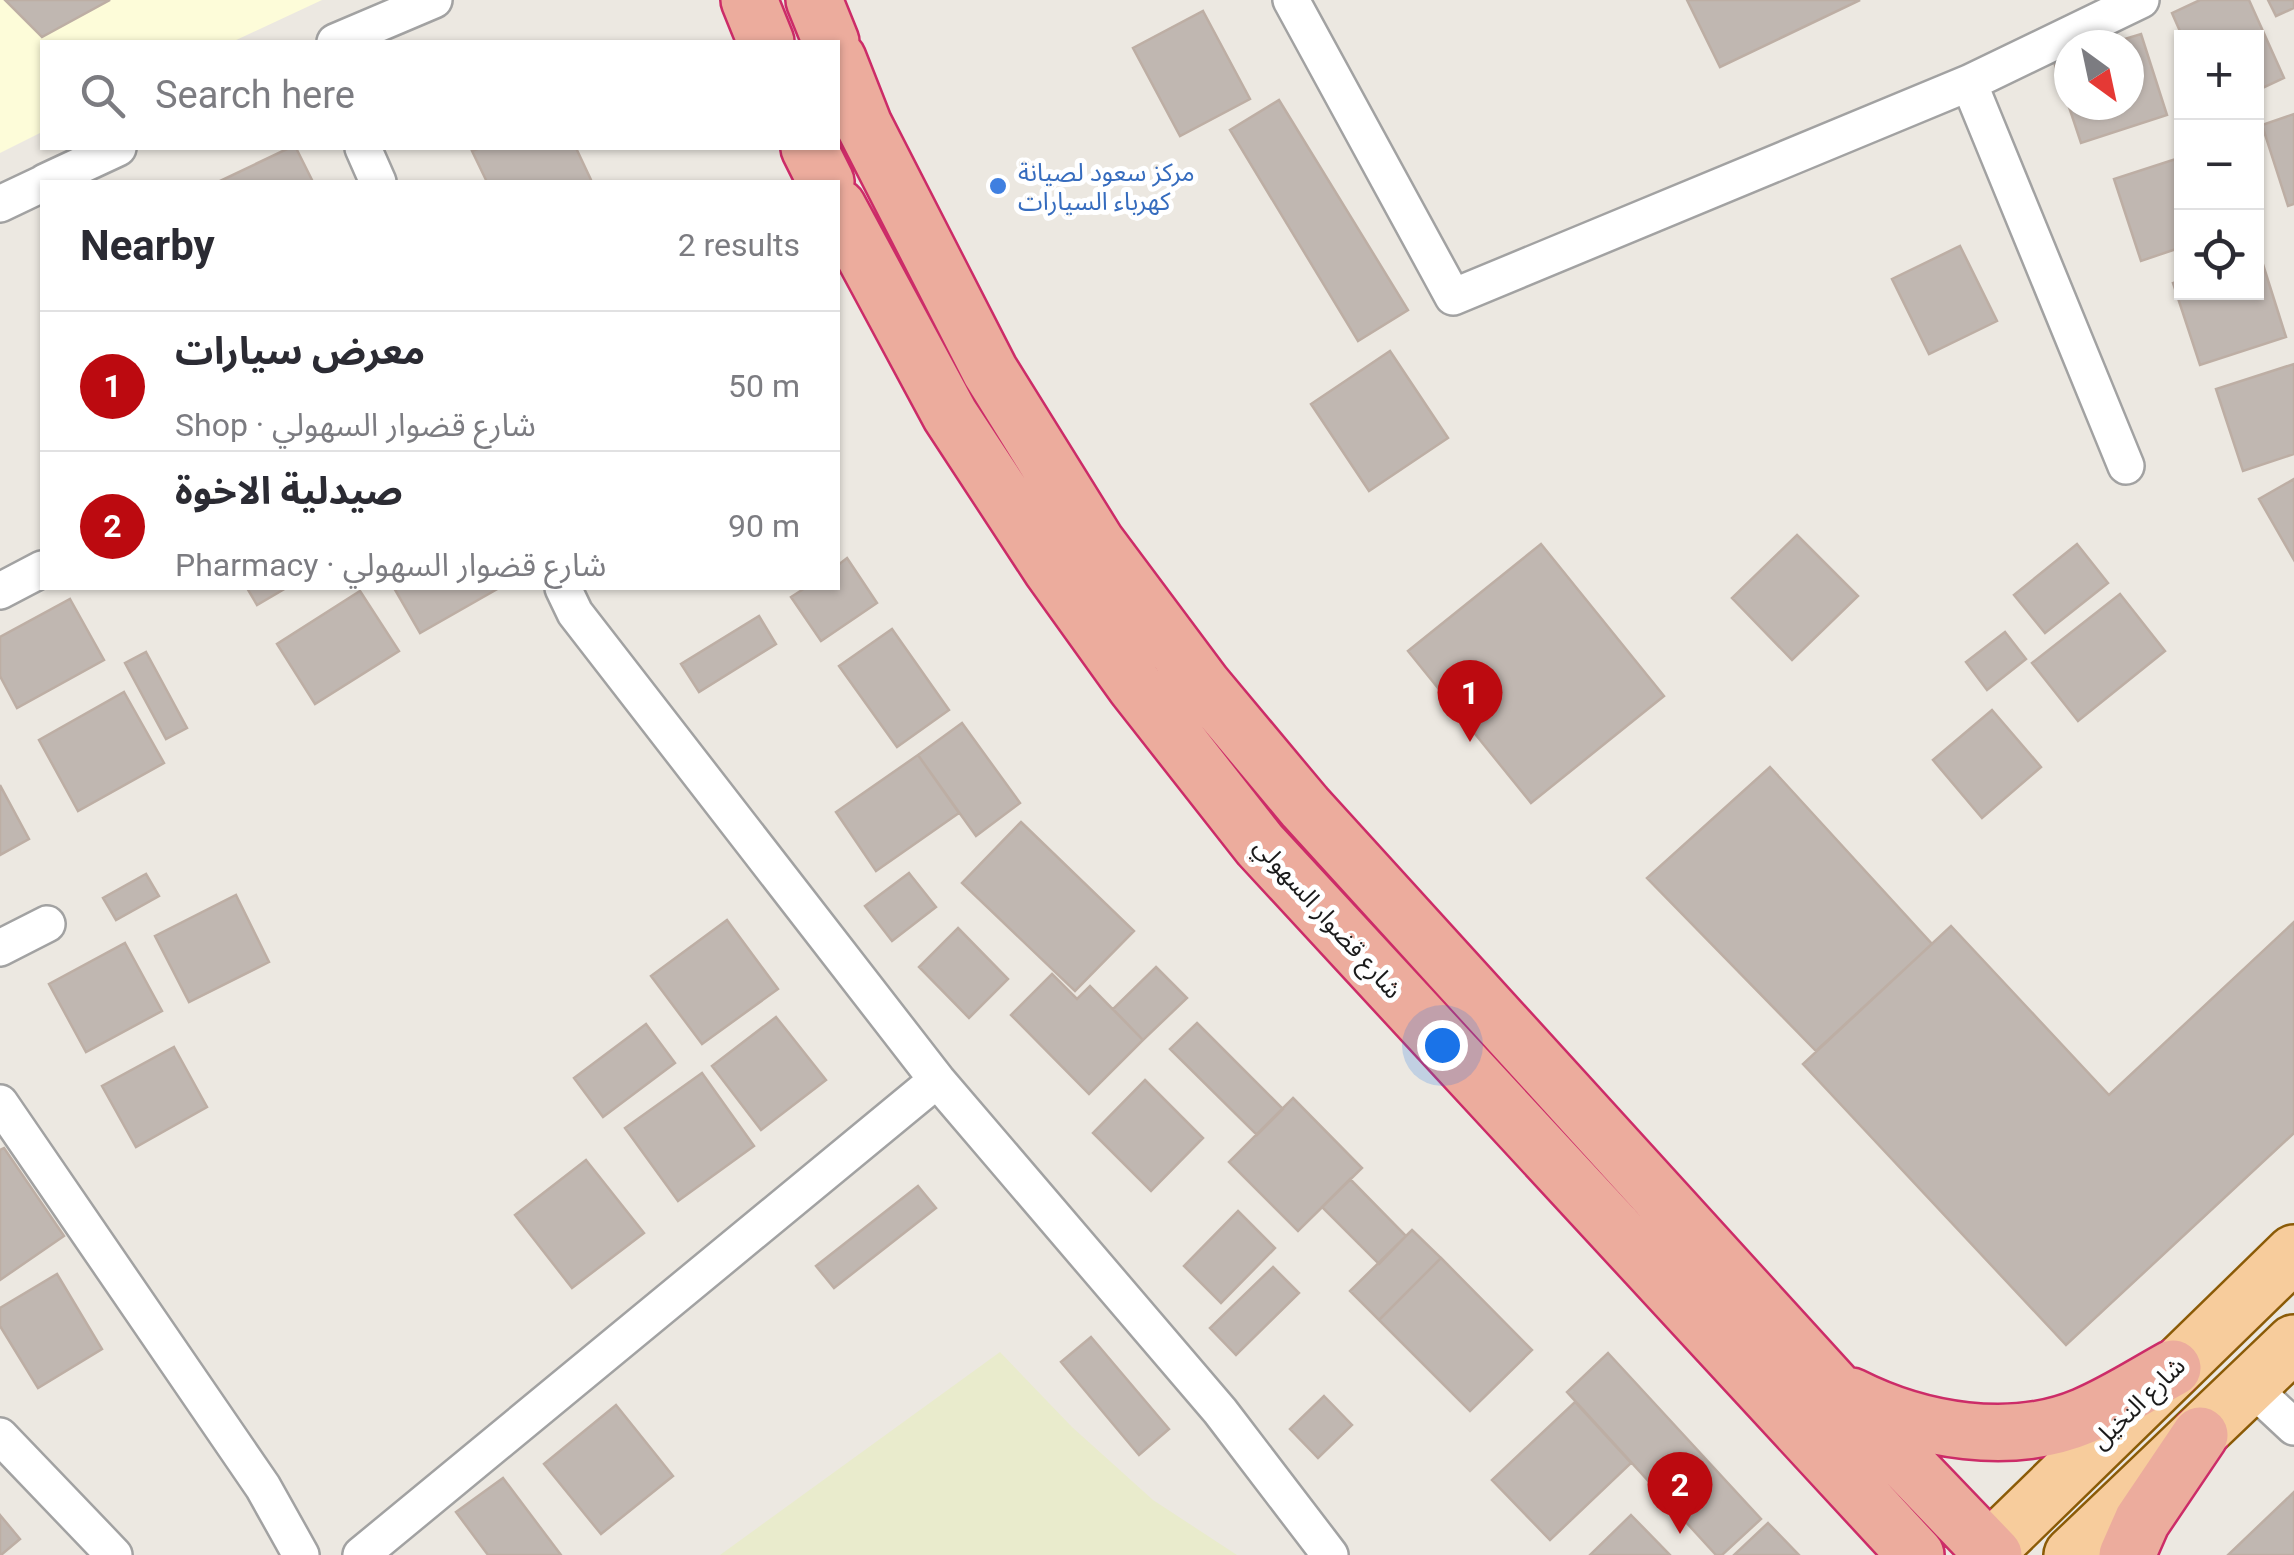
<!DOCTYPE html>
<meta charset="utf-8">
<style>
:root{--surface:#fff;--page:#f7f7f7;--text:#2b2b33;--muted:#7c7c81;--line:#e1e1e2;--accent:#bc0a10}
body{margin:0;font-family:Roboto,"Noto Sans Arabic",sans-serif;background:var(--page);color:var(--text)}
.controls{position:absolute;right:30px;top:30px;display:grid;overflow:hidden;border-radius:0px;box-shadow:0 2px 8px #0004}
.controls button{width:90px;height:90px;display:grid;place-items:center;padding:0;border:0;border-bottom:2px solid var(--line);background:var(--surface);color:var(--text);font:50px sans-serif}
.compass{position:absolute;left:2054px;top:30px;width:90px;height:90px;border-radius:50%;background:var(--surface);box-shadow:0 2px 8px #0004;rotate:147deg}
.you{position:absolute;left:1442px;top:1045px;width:35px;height:35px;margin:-25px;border:8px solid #fff;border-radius:50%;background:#1a73e8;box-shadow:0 0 0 15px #1a73e833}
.badge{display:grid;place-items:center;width:65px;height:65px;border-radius:50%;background:var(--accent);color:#fff;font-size:32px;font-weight:700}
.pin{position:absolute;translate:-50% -82px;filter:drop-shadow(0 2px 5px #0008)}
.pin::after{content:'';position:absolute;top:52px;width:35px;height:30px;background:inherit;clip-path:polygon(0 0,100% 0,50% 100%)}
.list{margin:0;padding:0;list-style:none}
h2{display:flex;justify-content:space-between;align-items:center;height:130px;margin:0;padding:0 40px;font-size:42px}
h2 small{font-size:32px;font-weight:400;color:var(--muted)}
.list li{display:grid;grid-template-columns:65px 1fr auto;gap:30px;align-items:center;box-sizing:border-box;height:140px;padding:0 40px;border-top:2px solid var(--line)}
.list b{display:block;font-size:38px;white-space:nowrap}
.list p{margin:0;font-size:32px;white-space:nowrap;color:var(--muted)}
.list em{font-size:32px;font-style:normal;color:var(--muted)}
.icon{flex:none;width:55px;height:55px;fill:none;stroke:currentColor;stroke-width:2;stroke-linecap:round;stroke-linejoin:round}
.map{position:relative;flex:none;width:2294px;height:1555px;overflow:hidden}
.search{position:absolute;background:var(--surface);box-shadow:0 2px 8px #0004;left:40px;top:40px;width:800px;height:110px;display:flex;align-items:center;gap:25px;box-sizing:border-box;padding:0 35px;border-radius:0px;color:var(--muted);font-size:38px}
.panel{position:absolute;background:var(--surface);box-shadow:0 2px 8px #0004;left:40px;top:180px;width:800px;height:410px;border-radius:0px}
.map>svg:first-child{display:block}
</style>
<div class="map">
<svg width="2294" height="1555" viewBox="0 0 2294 1555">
<rect width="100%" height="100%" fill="#ece8e1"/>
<path fill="#fdfcd9" d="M0,0H322L232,42H42V132L0,153Z"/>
<path fill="#e9ebcc" d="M1000,1352L1072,1427L1153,1500L1237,1555H720Z"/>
<path fill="#c0b7b1" stroke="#bdaea4" stroke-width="2.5" d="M5,0H110L42,37Z
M1687,0H1860L1720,67Z
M2200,0H2249L2284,78L2256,91V38H2183L2172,13Z
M2268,0H2294V8L2276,16Z
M1203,11L1250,99L1180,136L1133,48Z
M2141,34L2167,115L2081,143L2054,62L2069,57V105H2129V45H2105Z
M1279,100L1408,310L1358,341L1230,130Z
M2294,114V204L2288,206L2262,125Z
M289,148H296L313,182H218Z
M480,148H576L592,182H487L472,151Z
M2182,157V247L2141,261L2114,179Z
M1960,246L1997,321L1929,354L1892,279Z
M2260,255L2286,337L2200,365L2173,283L2182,280V292H2256V256Z
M1390,351L1448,438L1369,491L1311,404Z
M2294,364V454L2243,471L2216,389Z
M2294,479V560L2259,499Z
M1797,535L1858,596L1792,660L1732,598Z
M1541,544L1664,696L1531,803L1408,651Z
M2077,544L2108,583L2045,633L2014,595Z
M847,558L877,603L821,641L791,597L805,588H838V565Z
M247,588H286L257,605Z
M394,588H499L420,633Z
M360,591L399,651L315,704L277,644Z
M2120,594L2165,651L2078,721L2032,663Z
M70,599L104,660L17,708L0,676V637Z
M759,616L776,644L699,692L681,664Z
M892,629L949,710L897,747L839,666Z
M2005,632L2026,659L1987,690L1966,662Z
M146,652L187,728L166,739L125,663Z
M124,692L164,763L78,811L39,740Z
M1992,710L2041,767L1982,818L1933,760Z
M962,723L1020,803L976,836L918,755Z
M918,755L959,813L876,871L836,812Z
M1770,767L1932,944L1816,1051L1647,878Z
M0,785L29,839L0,855Z
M1021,822L1134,931L1075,991L962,883Z
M909,873L936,907L892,941L865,906Z
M146,874L159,896L116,920L103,898Z
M236,895L269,962L189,1002L155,936Z
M727,920L778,989L702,1044L651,976Z
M2294,922V1133L2066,1345L1803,1064L1951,926L2109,1095Z
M958,928L1008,979L969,1018L919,967Z
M125,943L162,1011L86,1052L49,984Z
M1156,967L1187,998L1143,1040L1113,1009Z
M1052,974L1077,999L1090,986L1143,1040L1089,1094L1011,1015Z
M776,1017L826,1080L761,1130L712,1066Z
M1197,1023L1283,1109L1257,1135L1170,1049Z
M646,1024L675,1063L603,1117L574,1078Z
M174,1047L207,1107L136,1147L102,1086Z
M702,1073L754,1146L678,1201L625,1128Z
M1145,1080L1203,1138L1151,1191L1093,1133Z
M1293,1098L1362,1168L1298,1231L1229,1162Z
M4,1148L64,1236L0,1280V1150Z
M586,1160L644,1233L572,1288L515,1215Z
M1350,1179L1406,1236L1379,1264L1322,1207Z
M918,1186L936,1208L834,1288L816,1266Z
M1238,1211L1275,1248L1221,1303L1184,1266Z
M1412,1230L1441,1258L1379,1320L1350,1291Z
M1441,1258L1532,1350L1470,1411L1379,1320Z
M1273,1267L1299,1293L1236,1355L1210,1328Z
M57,1274L102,1349L38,1388L0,1326V1308Z
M1091,1337L1169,1429L1139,1455L1061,1362Z
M1608,1353L1761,1519L1722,1555H1716L1567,1392Z
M1324,1396L1352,1425L1318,1458L1290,1429Z
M1575,1402L1631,1463L1550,1540L1492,1480Z
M616,1405L673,1476L601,1534L544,1464Z
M503,1478L561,1555H488L456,1512Z
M2294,1492V1555H2228Z
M0,1515L20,1539L1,1555H0Z
M1631,1515L1670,1555H1590Z
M1768,1523L1799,1555H1734Z"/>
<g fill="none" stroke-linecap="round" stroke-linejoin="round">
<g stroke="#a2a2a2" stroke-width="40">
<path id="minor" d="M1291,0L1453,297L1969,83L2141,0
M335,42L434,0
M1969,83L2126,466
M363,148L378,182
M45,182L118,148
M0,204L42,184
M563,588L575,613L937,1080L1220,1411L1330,1555
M0,591L42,569
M0,948L47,924
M0,1103L263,1487L301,1555
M2250,1386L2294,1427
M0,1436L114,1555
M361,1555L937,1080"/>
</g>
<g stroke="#8b5b07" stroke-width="60">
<path id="primary" d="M1984,1555L2294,1253
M2072,1555L2294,1343"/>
</g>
<g stroke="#cc2c68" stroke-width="60">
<path id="trunk" d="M749,0L766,42
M814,0L831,42
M838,59L864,125L990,371L1097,543L1203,685L1305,807L1834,1388L1994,1555
M809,148L826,182
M838,207L950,415L1051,569L1135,686L1260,845L1916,1555
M1851,1396C1920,1431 2011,1447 2084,1416C2115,1403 2144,1384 2173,1368
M2127,1555L2142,1521L2200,1435"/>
</g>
<use href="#minor" stroke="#fff" stroke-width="35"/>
<use href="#primary" stroke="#f7cc9c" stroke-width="55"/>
<use href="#trunk" stroke="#ecac9d" stroke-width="55"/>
</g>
<circle fill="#3f7fe0" stroke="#fff" stroke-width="4" cx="998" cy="186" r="10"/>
<g text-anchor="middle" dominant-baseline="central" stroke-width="10" stroke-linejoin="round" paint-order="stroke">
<g font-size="25" fill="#366cbe" stroke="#fff" text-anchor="start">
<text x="1018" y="172">مركز سعود لصيانة<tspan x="1018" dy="29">كهرباء السيارات</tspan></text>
</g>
<g font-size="25" fill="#1b1b1b" stroke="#fff">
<text transform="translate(1328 918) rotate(48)">شارع قضوار السهولي</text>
<text transform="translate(2138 1403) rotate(-44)">شارع النخيل</text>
</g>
</g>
</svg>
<div class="controls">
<button>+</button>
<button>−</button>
<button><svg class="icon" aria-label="locate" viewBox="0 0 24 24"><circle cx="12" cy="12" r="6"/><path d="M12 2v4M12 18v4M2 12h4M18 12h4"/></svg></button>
</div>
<svg class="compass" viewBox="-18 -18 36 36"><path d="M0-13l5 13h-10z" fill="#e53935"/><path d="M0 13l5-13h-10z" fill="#7c7c81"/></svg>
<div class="you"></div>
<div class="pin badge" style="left:1470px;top:742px">1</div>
<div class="pin badge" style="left:1680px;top:1534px">2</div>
<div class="search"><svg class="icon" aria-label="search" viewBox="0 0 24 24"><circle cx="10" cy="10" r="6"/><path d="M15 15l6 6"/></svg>Search here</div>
<section class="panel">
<h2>Nearby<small>2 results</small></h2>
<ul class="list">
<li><span class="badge">1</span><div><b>معرض سيارات</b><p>Shop · شارع قضوار السهولي</p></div><em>50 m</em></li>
<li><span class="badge">2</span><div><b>صيدلية الاخوة</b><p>Pharmacy · شارع قضوار السهولي</p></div><em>90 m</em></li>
</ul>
</section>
</div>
